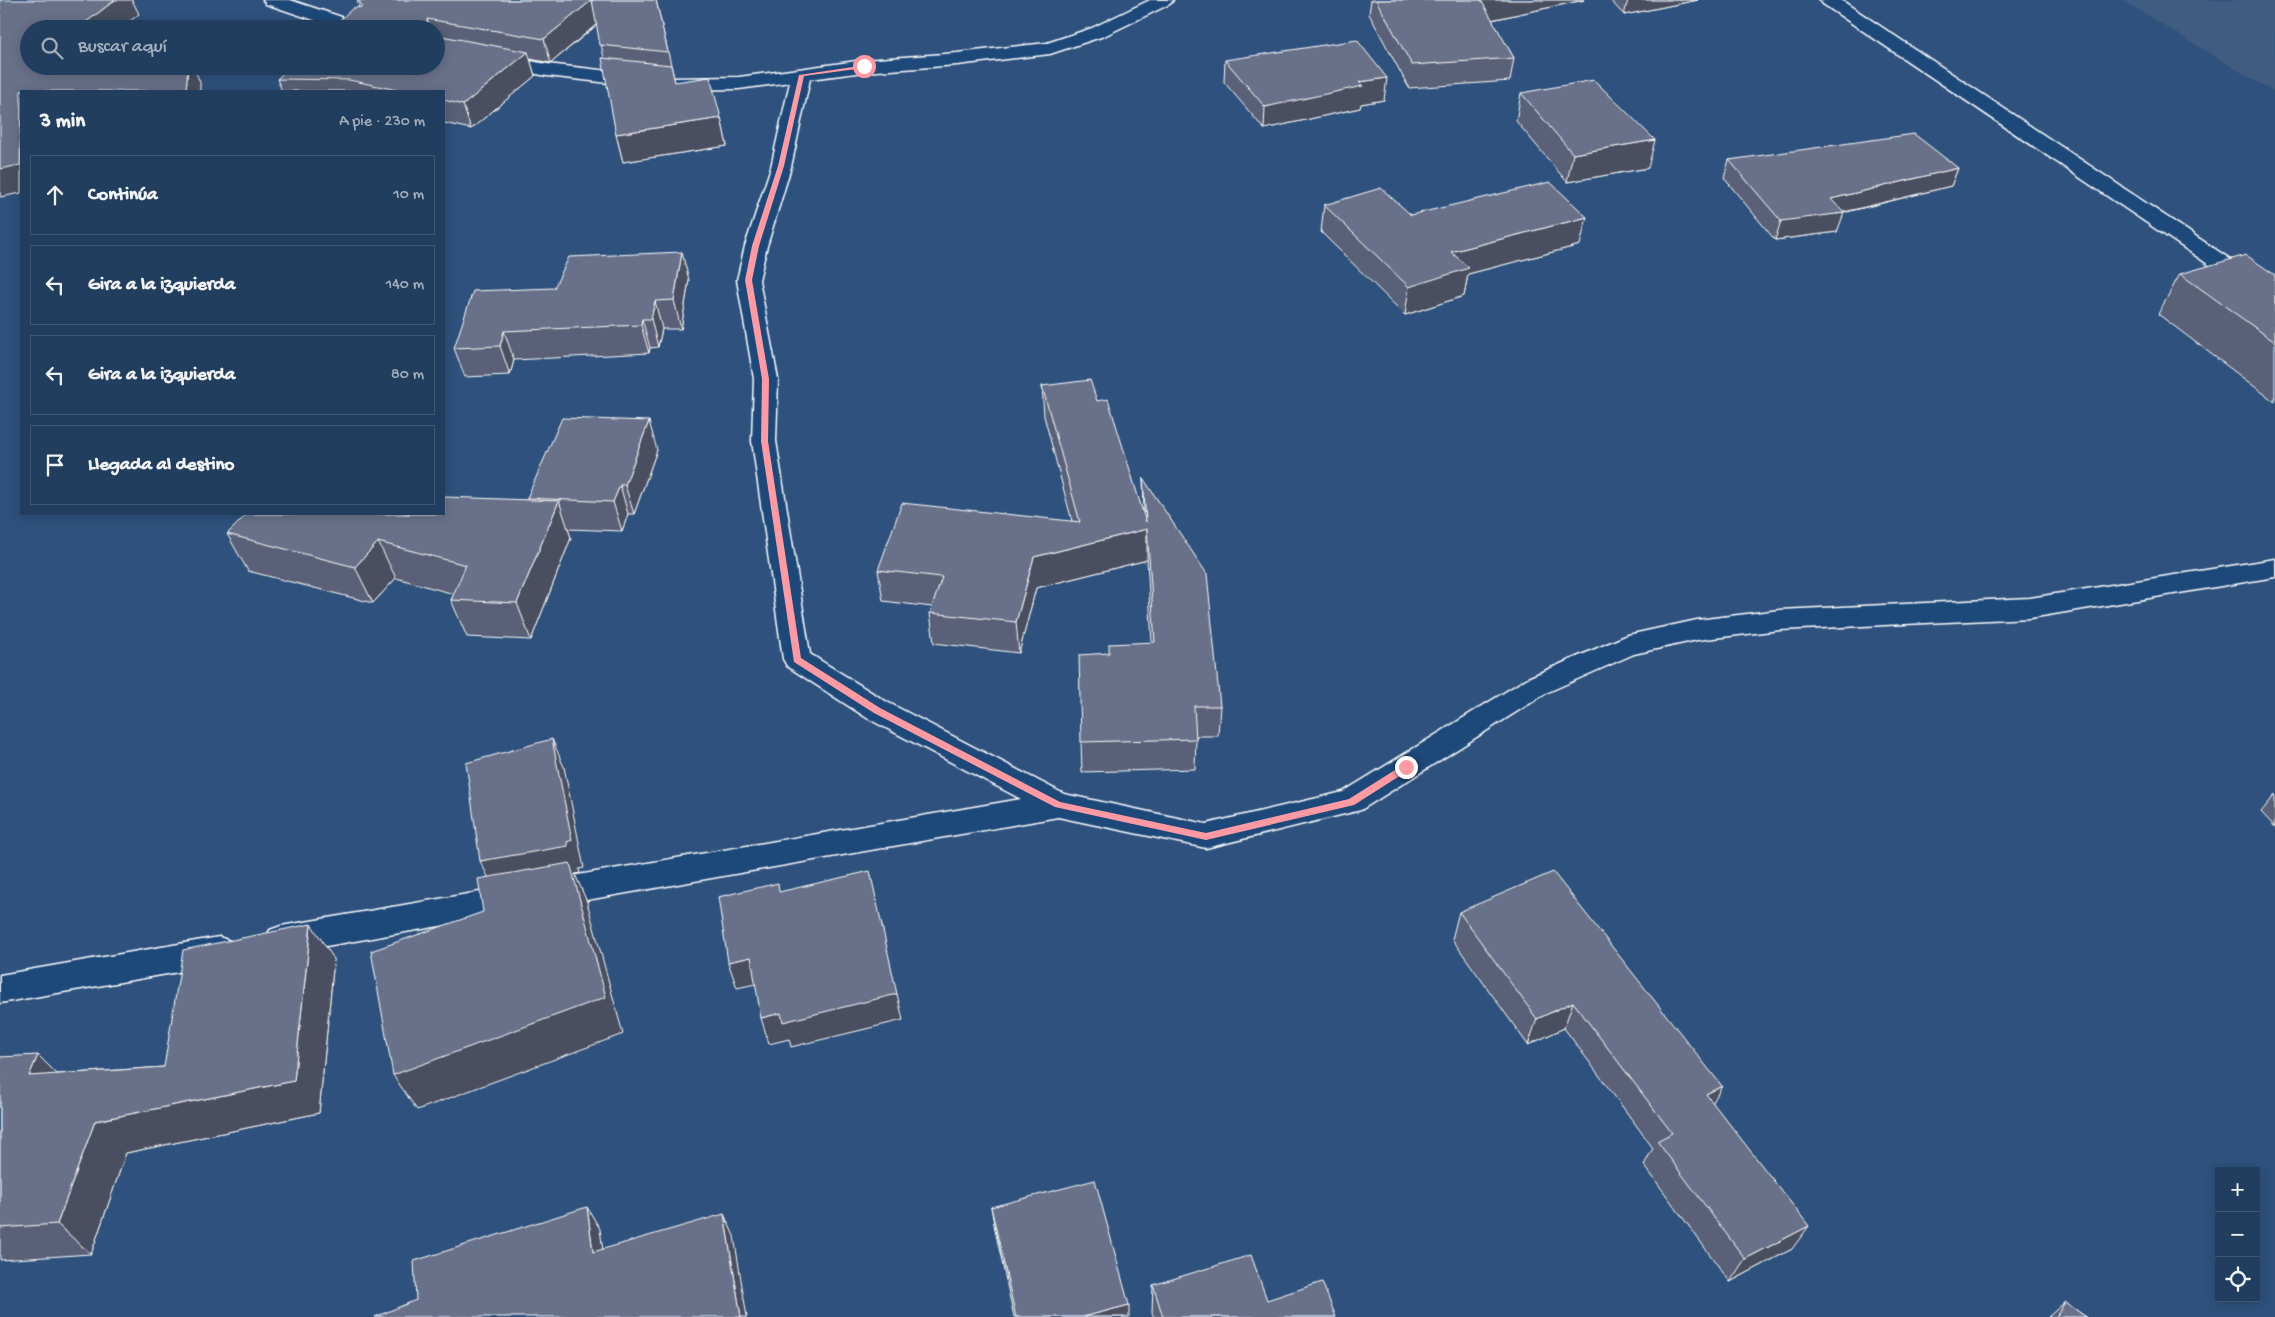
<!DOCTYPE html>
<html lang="es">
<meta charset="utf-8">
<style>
:root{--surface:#223e5e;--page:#2e4967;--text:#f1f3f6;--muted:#a2aebc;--line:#3f5773}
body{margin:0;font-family:"Gochi Hand",sans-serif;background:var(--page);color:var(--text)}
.controls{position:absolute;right:15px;bottom:15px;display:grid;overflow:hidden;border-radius:0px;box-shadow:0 2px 12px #0003}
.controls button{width:45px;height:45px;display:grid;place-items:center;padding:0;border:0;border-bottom:1px solid var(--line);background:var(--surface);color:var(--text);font:25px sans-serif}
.stop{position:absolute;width:15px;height:15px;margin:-11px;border:4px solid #ff9aa2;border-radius:50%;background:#fff}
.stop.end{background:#ff9aa2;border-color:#fff;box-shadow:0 1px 5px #0008}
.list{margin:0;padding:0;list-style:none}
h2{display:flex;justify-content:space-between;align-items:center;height:65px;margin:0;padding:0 20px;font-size:21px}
h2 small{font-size:16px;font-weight:400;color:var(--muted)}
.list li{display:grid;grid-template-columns:32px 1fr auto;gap:15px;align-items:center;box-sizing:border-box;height:80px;margin:0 10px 10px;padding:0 10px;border:1px solid var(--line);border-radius:0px}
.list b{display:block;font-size:19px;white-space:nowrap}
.list em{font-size:16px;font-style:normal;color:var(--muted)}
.icon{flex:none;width:28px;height:28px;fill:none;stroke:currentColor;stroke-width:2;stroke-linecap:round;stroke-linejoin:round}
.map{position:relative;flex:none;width:2275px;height:1317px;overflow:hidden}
.search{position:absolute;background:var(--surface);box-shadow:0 2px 12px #0003;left:20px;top:20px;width:425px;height:55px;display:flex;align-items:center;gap:12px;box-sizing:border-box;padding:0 18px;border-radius:28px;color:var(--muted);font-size:19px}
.panel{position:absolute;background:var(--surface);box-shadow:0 2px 12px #0003;left:20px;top:90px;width:425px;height:425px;border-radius:0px}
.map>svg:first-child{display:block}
</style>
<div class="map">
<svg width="2275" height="1317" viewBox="0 0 2275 1317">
<rect width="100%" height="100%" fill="#2e527d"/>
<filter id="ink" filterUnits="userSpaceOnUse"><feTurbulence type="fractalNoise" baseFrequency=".02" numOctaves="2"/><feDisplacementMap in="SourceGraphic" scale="10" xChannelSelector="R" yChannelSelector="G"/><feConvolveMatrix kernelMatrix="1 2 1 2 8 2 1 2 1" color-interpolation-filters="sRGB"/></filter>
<g filter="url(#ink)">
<path fill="#405b81" d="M2122,0H2275V93Z"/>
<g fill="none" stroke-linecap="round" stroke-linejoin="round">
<g stroke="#fff" stroke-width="3">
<path id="minor" d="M263,0H290L366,25L369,29H341L266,4Z
M1150,0H1173L1170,4L1104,36L1050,54L957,65L864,72L810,79L791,167L767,246L759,280L778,379L776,441L810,654L887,702L1064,794L1206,824L1343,792L1528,678L1628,635L1697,620L1780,610L2030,598L2275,559V577L2030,618L1780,630L1697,640L1634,654L1548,692L1361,810L1206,848L1058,817L281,954L270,950L265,940L270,930L281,926L1021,799L867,718L787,666L783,659L752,441L754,379L737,280L745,246L771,167L790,82L739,89L671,90L547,76L436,55V44L547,64L671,78L739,77L864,60L957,53L1047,43L1092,28Z
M219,937L230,941L235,951L230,961L219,965L0,1003V975Z"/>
</g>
<g stroke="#fff" stroke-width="3">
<path id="tertiary" d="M1820,0H1841L2275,289V306L2267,304L1823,4Z"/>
</g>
<use href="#minor" fill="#1f4a7a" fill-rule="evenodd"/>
<use href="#tertiary" fill="#1f4a7a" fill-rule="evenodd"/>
</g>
<path fill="#5a6177" stroke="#fff" d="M357,0H656L675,82L721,118L727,146L623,162L616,134L604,58L597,25L551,63L530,59L535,76L471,129L444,123V91H282L277,79L436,66V29H330L359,7Z
M1371,0H1584L1492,20L1514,58L1510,81L1409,88L1369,14Z
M1610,0H1698L1624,15Z
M1225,60L1384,100L1361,104L1360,108L1264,129L1224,82Z
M1521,93L1648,168L1567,182L1516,121Z
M1729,160L1958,168L1951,186L1843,213L1837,232L1775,240L1724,178Z
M1324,205L1411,215L1580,245L1468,274L1464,296L1405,315L1321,232Z
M2180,274L2275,275V402L2158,314Z
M689,280L681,329H662L658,347L650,348L649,353L514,360L510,375L465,377L454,348L554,288Z
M1042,386L1097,401L1144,513L1143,478L1220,706L1218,736H1196L1195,769L1082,772L1081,742L1109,653L1152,642L1147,560L1036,588L1019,653L934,643L930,613L932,607L883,601L878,570L1072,521L1044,416Z
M657,450L634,514H628L622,531L568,529L571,538L531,640L467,637L451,600L454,594L396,578L373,603L248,571L227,534L527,500V498Z
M2275,795V827L2261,812Z
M1459,912L1713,1103L1792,1249L1730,1282L1644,1165L1653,1148L1564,1028L1528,1045L1452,939Z
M334,959L319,1113L126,1153L91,1254L0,1260V1057L57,1074L164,1067Z
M991,1207L1129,1317H1014L995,1230Z
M1153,1285L1267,1300L1336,1317H1154L1152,1313Z
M2065,1302L2086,1317H2048Z"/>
<path fill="#4a4f61" stroke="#fff" d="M115,0H132L139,14L120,29H77Z
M592,0L598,23L551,63L544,39Z
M1481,0H1584L1477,23Z
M1628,0H1698L1624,15Z
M427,19L430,29H428Z
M528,52L535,76L471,129L463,105Z
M188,66H193L200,82V91H186Z
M1387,78L1384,100L1361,104L1360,108L1264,129L1265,107L1359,82Z
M721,118L727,146L623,162L616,134Z
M21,135V193L0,197V169Z
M1655,140L1648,168L1567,182L1573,154Z
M1958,168L1951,186L1836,214L1844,213L1837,232L1775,240L1781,221L1831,199Z
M1587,217L1580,245L1468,274L1464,296L1405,315L1409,287L1451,252Z
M682,252L689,280L681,329L674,300Z
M655,301L662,329L658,347L651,319Z
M642,319L650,348L649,353L641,325Z
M504,331L514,360L510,375L500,346Z
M649,421L657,450L634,514L625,485Z
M620,485L628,514L622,531L613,502Z
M559,501L571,538L531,640L517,603Z
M1147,529V560L1036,588L1019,653L1016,622L1034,557Z
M378,542L396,578L373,603L355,567Z
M552,739L564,767L584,868L579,869L580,873L575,874L587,902L623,1034L417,1110L393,1075L573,874L494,888L480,861L567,842Z
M311,924L334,959L319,1113L126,1153L91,1254L57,1224L95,1121L294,1081Z
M751,957L760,983L737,988L728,962Z
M897,994L903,1020L791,1047L789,1039L769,1044L761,1018L781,1013Z
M1573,1002L1564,1028L1528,1045L1537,1019Z
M38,1055L70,1087L29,1076Z
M1722,1086L1708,1111L1706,1094Z
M587,1207L600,1229L606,1273L593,1252Z
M724,1214L734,1236L747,1317H741Z
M1809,1226L1792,1249L1730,1282L1745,1259Z
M1129,1305V1317H1083Z"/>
<path fill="#69718a" stroke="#fff" d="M0,0H115L77,29H29V66H188L186,91H21L20,165L0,169Z
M361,0H656L668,52L600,45L592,0L544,39L427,19L428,29H330L353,8L362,7L359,1Z
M1376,0H1482H1481L1514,58L1412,65Z
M436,35L528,52L463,105L444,100V91H402L349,80L277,79L290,66H436Z
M1357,40L1387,78L1359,82L1363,86L1265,107L1225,60Z
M602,58L671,65L675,82L710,77L721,118L616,134Z
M1594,80L1655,140L1573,154L1521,93Z
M1914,134L1958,168L1831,199L1844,213L1781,221L1729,160Z
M1550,182L1587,217L1451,252L1469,268L1409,287L1324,205L1381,188L1411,215Z
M682,252L674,300L655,301L651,319H642L641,325L504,331L500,346L454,348L473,291L554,288L569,257Z
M2246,255L2275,275V342L2180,274Z
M1090,380L1097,401L1108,399L1146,522L1143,478L1207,574L1220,706H1194L1196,739L1081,742L1079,655L1109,653V644L1155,642L1147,529L1034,557L1016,622L930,613L942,577L878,570L902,503L1080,522L1042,386Z
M562,418L649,421L625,485H620L613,502L527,498Z
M444,497L559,501L517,603L451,600L466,565L378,542L355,567L227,534L247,514H444Z
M552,739L572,840L567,842L568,846L480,861L466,763Z
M570,863L606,997L393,1075L371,951L483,912L478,879Z
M870,871L897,994L783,1022L781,1013L761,1018L751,957L728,962L718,897L778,883L779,892Z
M1553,872L1722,1086L1706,1094L1809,1226L1745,1259L1657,1141L1672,1133L1573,1002L1537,1019L1459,912Z
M311,924L294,1081L95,1121L57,1224L0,1228V1057L38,1055L29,1076L164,1067L183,950Z
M1095,1180L1129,1305L1083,1317H1016L991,1207Z
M587,1207L593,1252L724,1214L741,1317H375L416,1300L414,1261Z
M1251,1255L1267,1300L1322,1282L1336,1317H1163L1153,1285Z
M2065,1302L2086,1317H2056Z"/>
</g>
<path fill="#ff9aa2" d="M866,65L864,68L804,76L784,166L759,246L752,280L769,379L768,441L801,658L880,708L1060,802L1206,833L1349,799L1403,765H1409V770L1354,805L1206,840L1055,807L874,713L794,662L761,441L762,379L745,280L752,246L778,166L799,75Z"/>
</svg>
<div class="controls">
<button>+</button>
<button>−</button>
<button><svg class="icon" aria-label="locate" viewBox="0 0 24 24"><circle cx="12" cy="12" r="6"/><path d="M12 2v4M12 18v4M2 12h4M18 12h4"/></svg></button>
</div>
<div class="stop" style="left:864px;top:66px"></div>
<div class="stop end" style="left:1406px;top:767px"></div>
<div class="search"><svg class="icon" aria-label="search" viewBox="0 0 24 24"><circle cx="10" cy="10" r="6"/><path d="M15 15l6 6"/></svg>Buscar aquí</div>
<section class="panel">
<h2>3 min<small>A pie · 230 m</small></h2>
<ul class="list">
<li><svg class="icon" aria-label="ahead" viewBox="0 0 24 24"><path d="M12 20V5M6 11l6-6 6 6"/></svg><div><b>Continúa</b></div><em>10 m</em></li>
<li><svg class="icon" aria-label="left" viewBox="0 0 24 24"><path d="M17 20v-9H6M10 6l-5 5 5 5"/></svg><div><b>Gira a la izquierda</b></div><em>140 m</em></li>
<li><svg class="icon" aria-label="left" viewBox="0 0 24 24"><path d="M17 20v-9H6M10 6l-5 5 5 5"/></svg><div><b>Gira a la izquierda</b></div><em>80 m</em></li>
<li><svg class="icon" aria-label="arrive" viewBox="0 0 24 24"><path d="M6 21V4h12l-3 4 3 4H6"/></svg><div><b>Llegada al destino</b></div></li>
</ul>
</section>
</div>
